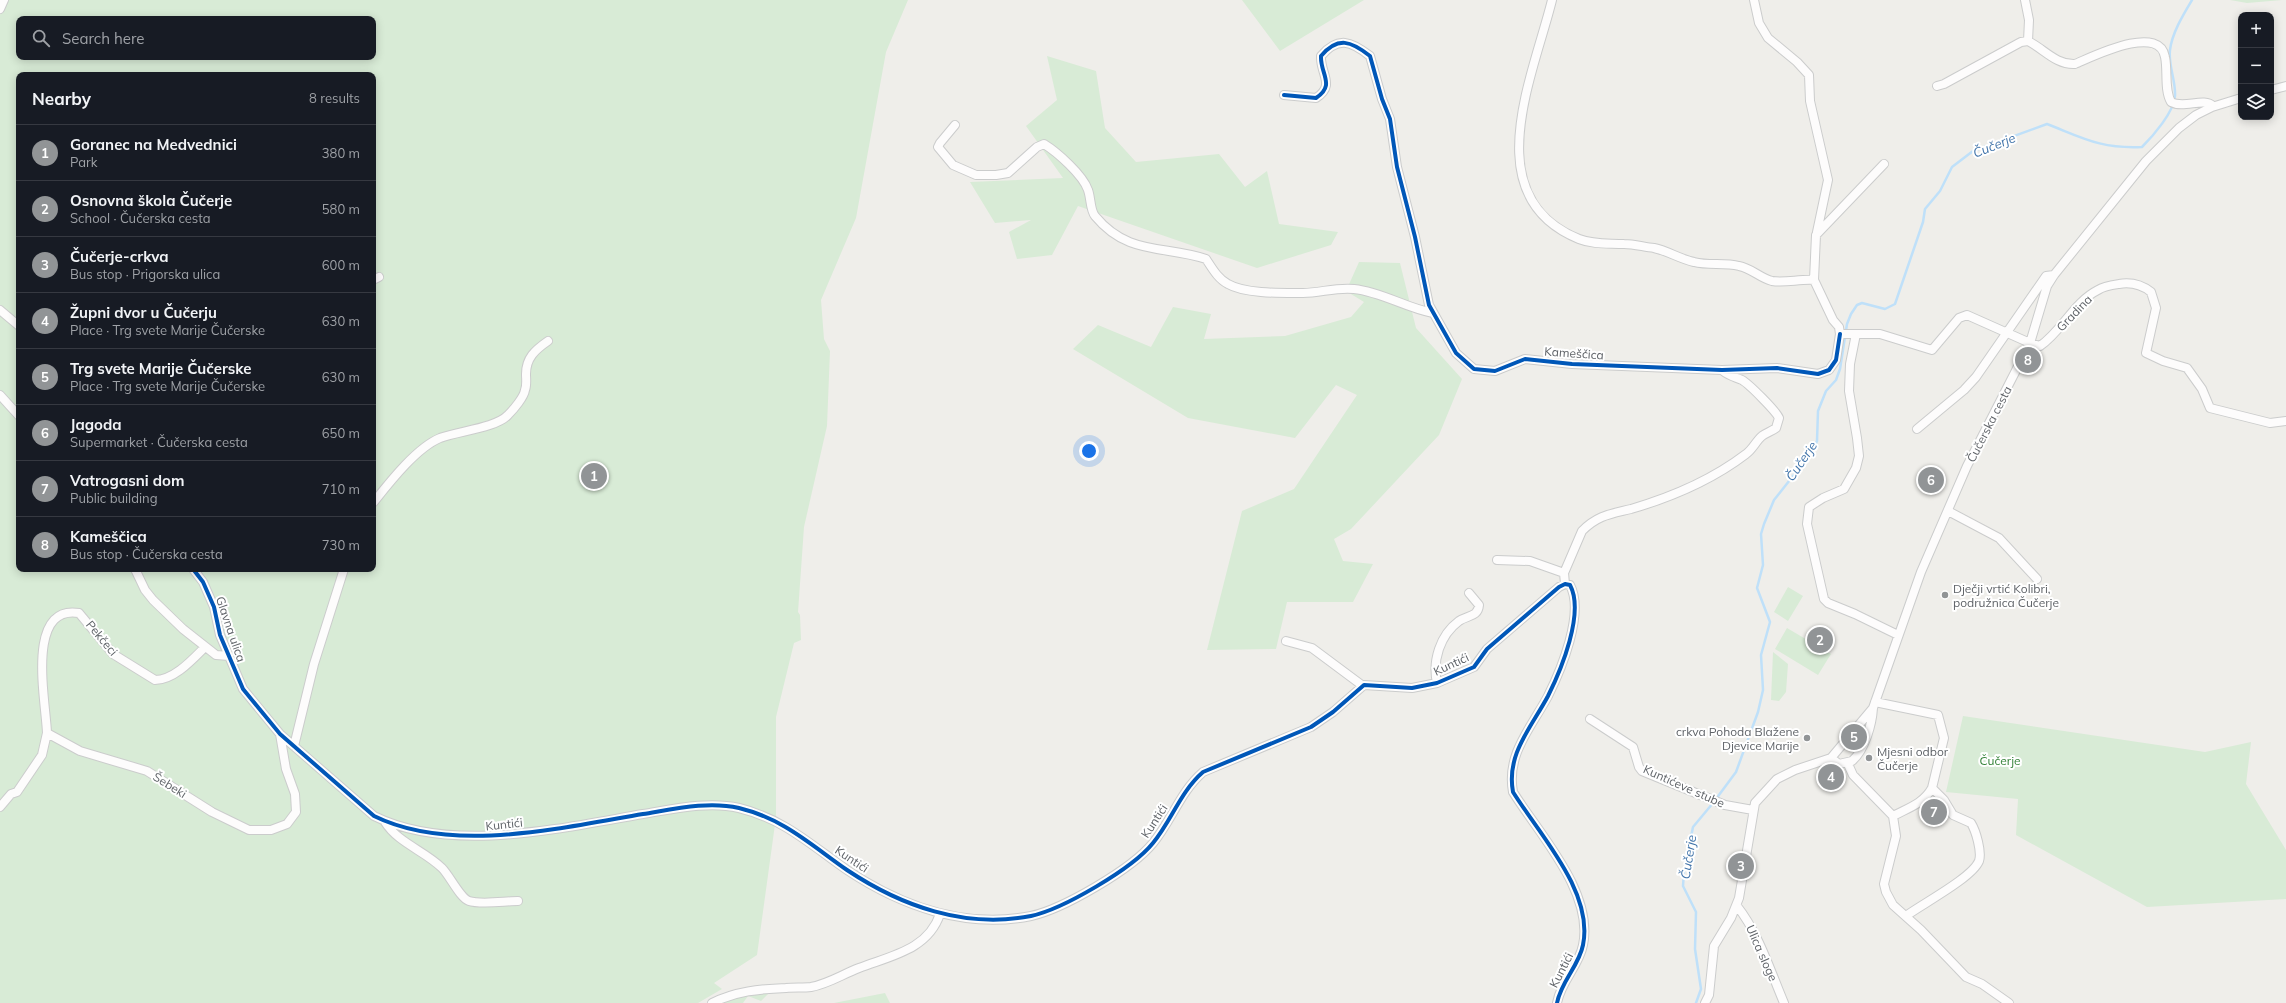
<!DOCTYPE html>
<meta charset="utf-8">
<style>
:root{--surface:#171b24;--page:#242831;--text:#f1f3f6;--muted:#9ea1a6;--line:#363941;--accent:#919496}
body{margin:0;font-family:Mulish,sans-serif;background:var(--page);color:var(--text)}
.controls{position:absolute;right:12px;top:12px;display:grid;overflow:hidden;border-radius:8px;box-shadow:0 2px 10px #0003}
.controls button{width:36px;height:36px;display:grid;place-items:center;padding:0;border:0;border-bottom:1px solid var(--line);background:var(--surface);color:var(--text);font:20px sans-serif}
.you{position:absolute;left:1089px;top:451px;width:14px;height:14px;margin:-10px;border:3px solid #fff;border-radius:50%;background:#1a73e8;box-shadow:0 0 0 6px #1a73e833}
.badge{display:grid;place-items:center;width:26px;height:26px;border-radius:50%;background:var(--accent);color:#fff;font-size:13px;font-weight:700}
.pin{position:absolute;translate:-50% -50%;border:2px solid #fff;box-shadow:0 1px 4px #0006}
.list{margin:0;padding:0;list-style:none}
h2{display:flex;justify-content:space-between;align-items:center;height:52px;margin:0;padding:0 16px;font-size:17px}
h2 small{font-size:13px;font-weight:400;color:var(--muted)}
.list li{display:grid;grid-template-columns:26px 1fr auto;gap:12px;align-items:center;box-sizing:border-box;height:56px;padding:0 16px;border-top:1px solid var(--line)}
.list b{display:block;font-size:15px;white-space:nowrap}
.list p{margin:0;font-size:13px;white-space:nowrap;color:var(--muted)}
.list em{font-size:13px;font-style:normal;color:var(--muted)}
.icon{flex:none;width:22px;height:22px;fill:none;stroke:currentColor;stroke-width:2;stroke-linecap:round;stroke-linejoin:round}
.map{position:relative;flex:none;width:2286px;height:1003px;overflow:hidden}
.search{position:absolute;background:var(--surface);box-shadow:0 2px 10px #0003;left:16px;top:16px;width:360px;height:44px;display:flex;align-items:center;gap:10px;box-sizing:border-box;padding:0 14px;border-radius:8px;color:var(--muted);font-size:15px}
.panel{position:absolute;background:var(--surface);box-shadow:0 2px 10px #0003;left:16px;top:72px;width:360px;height:500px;border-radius:8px}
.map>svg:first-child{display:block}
</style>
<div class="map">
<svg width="2286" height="1003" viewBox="0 0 2286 1003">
<rect width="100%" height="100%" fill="#efeeea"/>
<path fill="#d8ebd6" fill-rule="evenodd" d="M0,0H908L886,52L856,218L821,300L824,339L830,351L827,426L804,527L798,612L800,615L801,640L794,643L776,717V817L757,955L714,983L722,989L698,1003H0ZM19,19H373V57H19ZM19,75H373V569H19Z
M1242,0H1364L1280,51Z
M2230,0H2282L2247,3Z
M1047,56L1096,71L1105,128L1136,162L1219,154L1245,187L1267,171L1279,224L1338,232L1331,245L1257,268L1078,206L1052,255L1017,259L1009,232L1031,220L995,223L970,182L1063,178L1026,126L1057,100Z
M1359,262L1400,263L1416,328L1462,379L1439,435L1351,529L1334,539L1343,561L1373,564L1353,602H1287L1276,649L1207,650L1242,511L1294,489L1357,395L1336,385L1295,438L1188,418L1073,349L1098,325L1151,347L1173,307L1211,314L1204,339L1285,336L1351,317L1364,302L1346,291Z
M1788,587L1803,596L1788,621L1774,612Z
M1787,628L1831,654L1818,675L1775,649Z
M1773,652L1788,664L1786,692L1779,701L1771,700Z
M1963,716L2205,752L2251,742L2246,784L2286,850V899L2147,907L2016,835L2018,799L1946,792Z
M1867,721L1868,722L1855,746L1852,742Z
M771,991L761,1001L748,996L743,1003H716L721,1000Z
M885,993L890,1003H834Z"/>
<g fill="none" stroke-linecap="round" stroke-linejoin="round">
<path stroke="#bfe0f9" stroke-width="2.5" d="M1716,799L1736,772L1758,712L1763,690L1761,655L1770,622L1757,588L1763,565L1761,534L1764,524L1774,500L1812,452L1817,441L1818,411L1826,391L1836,380L1840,369L1847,324L1851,314L1857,305L1862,303L1885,309L1895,304L1923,222L1925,209L1940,191L1952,167L1973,151L2047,124C2083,138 2101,149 2142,147C2153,136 2174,112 2175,96C2176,81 2168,65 2170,50C2172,33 2183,15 2192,0
M1696,1003L1701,989L1695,949L1696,912L1683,886L1684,871L1693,827L1713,803"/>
<g stroke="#cbcccc" stroke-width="10">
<path id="minor" d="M1552,0C1533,77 1476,197 1579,239C1594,245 1609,243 1624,244C1634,244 1644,247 1654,248C1668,251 1680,259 1694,262C1709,266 1724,262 1739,266C1751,268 1760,278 1772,281C1785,283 1800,279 1814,280
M1754,0L1759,23L1768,38L1797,62L1809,75L1810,101L1828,180L1817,232
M2025,0L2029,20L2028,41
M0,9L4,0
M1937,86L1944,84L2021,42L2028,41C2044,49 2056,65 2075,64C2092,57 2159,23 2165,57C2168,71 2164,90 2171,102C2184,109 2204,97 2213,106
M2271,90L2286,86
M1284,95L1316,98C1336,85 1320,74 1321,56C1338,36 1351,41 1370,56L1382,99L1390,119L1397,167L1415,237L1429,305L1456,353L1474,369L1495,371L1525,359L1572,364L1722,370L1777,368L1818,374L1829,370L1836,360L1840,334
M955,125L940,143L938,147L953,165L976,175H996L1008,173L1037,147L1044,144C1057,152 1083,175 1088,190C1091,198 1090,210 1095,216C1128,256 1164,245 1206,259C1212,268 1218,279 1228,284C1245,294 1283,293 1303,293C1320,293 1336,287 1354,289C1382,292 1406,308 1433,313
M1884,164L1816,235L1814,280L1833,320L1839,327L1840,334H1880L1932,350L1959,318L1967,315L2030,343L2040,346C2062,331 2074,302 2098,290C2104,286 2112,285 2119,284C2131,282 2142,285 2151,292L2156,308L2146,353L2163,361L2187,368L2202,389L2210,408L2270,423L2286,421
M373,280L379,277
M0,310L19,326
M1856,334L1850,364L1849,391L1857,438L1859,456L1856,468L1844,489L1823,498L1809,507L1807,524L1824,599L1828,603L1855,614L1898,635
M0,395L19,416
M1917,429L1964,390L1976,377L2046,276L2054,275
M373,503C389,483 416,448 440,438C458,431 496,428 508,415C514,409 524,397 525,390C527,385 526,379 526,374C526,358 535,350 548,341
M1948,511L1999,538L2037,579
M1497,560L1530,561L1564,573
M135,569L145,590L153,600L183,629L216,655L229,656
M193,569L203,582L214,607L220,635L243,689L280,734L374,816C451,854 561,828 643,814C674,809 708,801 739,808C784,819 811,845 847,870C901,906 965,929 1031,916C1063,909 1132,869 1153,843C1172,820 1180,792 1203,772L1311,727L1333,712L1364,685L1412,688L1437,683L1474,667L1487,649L1559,587L1565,584L1570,585C1585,613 1561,670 1548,696C1531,728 1506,754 1513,792C1539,834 1594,892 1583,945C1579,966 1561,981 1557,1003
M1565,584L1564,573L1582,531C1598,515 1611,514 1631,509C1672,497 1712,480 1746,454C1753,449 1756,441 1762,436C1766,433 1772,431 1776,428L1779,418C1776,411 1749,384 1742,380C1735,377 1729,376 1723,371
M1286,641L1312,648L1363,686
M1437,683C1432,661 1440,635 1459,621C1468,615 1478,617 1479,605L1469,593
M1875,702L1938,715L1944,738L1932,788C1923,804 1908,808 1893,816
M1590,719L1633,747L1639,767L1642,771L1725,805L1753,810
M47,733C46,702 25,604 79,613L113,654L155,680C174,680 192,660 205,647
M294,746L314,664L344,569
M1831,758L1839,764L1852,761C1865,750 1872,724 1873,708L1921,572L1967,466L2030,343L2047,286L2054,275L2146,161L2179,128L2196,115L2212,107L2241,98
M1848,764L1853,775L1893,816L1896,836L1884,884L1886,892L1893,905L1921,930L1966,977L1982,984L2009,1003
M0,807L11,794L17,792L42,755L47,733L80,751L147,771L212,812L249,830H271L287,824L296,812L295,794L286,769L280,734
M385,822C398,843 425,851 442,868C450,876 460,898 469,901C481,905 505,901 518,901
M1737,906C1759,934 1770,970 1784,1003
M1906,916C1922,904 1972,878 1979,861C1982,852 1976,831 1971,823L1953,815L1944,800L1932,788
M712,1003C736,991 760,989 786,988C794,987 803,988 811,987C828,984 843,974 859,968C890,956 928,950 940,914
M1705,1003L1709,995L1714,946L1731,918L1739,898L1755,803L1777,779L1795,770L1831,758L1873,708"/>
</g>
<use href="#minor" stroke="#fdfcfc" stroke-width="8"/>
<g stroke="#fff" stroke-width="6">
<path id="cycleway" d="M1284,95L1316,98C1336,85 1320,74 1321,56C1338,36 1351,41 1370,56L1382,99L1390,119L1397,167L1415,237L1429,305L1456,353L1474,369L1495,371L1525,359L1572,364L1722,370L1777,368L1818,374L1829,370L1836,360L1840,334
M193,569L203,582L214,607L220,635L243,689L280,734L374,816C451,854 561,828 643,814C674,809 708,801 739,808C784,819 811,845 847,870C901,906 965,929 1031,916C1063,909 1132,869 1153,843C1172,820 1180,792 1203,772L1311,727L1333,712L1364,685L1412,688L1437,683L1474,667L1487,649L1559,587L1565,584L1570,585C1585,613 1561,670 1548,696C1531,728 1506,754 1513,792C1539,834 1594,892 1583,945C1579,966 1561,981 1557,1003"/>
</g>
<use href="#cycleway" stroke="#0057b8" stroke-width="4"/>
</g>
<g fill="#919496" stroke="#fff" stroke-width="1.5">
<circle cx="1945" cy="595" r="4"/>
<circle cx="1807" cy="738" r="4"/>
<circle cx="1869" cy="758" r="4"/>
</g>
<g text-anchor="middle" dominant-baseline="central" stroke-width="4" stroke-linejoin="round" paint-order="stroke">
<g font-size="12" fill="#5f6368" stroke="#fff">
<text transform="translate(2074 313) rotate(-46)">Gradina</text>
<text transform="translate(1574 353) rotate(4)">Kameščica</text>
<text transform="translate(1989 424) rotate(-63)">Čučerska cesta</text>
<text transform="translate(231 629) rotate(71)">Glavna ulica</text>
<text transform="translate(102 638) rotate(50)">Pekčeci</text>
<text transform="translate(1451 664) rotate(-25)">Kuntići</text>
<text transform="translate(170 785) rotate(32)">Šebeki</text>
<text transform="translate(1684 786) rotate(24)">Kuntićeve stube</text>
<text transform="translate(1154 821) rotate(-57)">Kuntići</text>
<text transform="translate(504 824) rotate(-6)">Kuntići</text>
<text transform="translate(852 859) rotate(34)">Kuntići</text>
<text transform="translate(1762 953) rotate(66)">Ulica sloge</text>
<text transform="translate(1561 970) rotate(-63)">Kuntići</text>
</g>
<g font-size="12" fill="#5f6368" stroke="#fff" text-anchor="start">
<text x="1953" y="588">Dječji vrtić Kolibri,<tspan x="1953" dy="14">podružnica Čučerje</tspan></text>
<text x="1799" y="731" text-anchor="end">crkva Pohoda Blažene<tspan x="1799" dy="14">Djevice Marije</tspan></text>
<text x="1877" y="751">Mjesni odbor<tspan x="1877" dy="14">Čučerje</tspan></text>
</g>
<g font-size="12" fill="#348238" stroke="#fff">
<text x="2000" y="760">Čučerje</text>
</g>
<g font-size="13" font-style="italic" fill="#4174aa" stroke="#fff">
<text transform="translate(1994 145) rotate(-22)">Čučerje</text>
<text transform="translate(1801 461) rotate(-56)">Čučerje</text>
<text transform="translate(1688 857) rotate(-81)">Čučerje</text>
</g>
</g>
</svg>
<div class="controls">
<button>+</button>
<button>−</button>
<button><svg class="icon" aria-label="layers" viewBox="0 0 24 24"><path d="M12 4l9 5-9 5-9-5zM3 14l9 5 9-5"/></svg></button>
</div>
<div class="you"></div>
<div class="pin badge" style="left:594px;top:476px">1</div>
<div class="pin badge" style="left:1820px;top:640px">2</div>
<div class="pin badge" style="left:1741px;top:866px">3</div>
<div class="pin badge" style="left:1831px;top:777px">4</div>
<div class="pin badge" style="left:1854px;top:737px">5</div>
<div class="pin badge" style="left:1931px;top:480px">6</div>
<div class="pin badge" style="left:1934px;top:812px">7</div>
<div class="pin badge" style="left:2028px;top:360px">8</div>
<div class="search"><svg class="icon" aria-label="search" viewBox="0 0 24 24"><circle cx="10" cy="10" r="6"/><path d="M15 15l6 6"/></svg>Search here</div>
<section class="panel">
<h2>Nearby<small>8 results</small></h2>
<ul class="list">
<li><span class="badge">1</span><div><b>Goranec na Medvednici</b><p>Park</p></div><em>380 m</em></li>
<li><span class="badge">2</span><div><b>Osnovna škola Čučerje</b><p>School · Čučerska cesta</p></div><em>580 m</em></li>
<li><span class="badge">3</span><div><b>Čučerje-crkva</b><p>Bus stop · Prigorska ulica</p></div><em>600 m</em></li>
<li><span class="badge">4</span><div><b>Župni dvor u Čučerju</b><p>Place · Trg svete Marije Čučerske</p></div><em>630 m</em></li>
<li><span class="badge">5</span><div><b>Trg svete Marije Čučerske</b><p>Place · Trg svete Marije Čučerske</p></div><em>630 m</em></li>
<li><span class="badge">6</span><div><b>Jagoda</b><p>Supermarket · Čučerska cesta</p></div><em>650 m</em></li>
<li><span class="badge">7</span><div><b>Vatrogasni dom</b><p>Public building</p></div><em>710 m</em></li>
<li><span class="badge">8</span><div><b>Kameščica</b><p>Bus stop · Čučerska cesta</p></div><em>730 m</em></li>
</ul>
</section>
</div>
